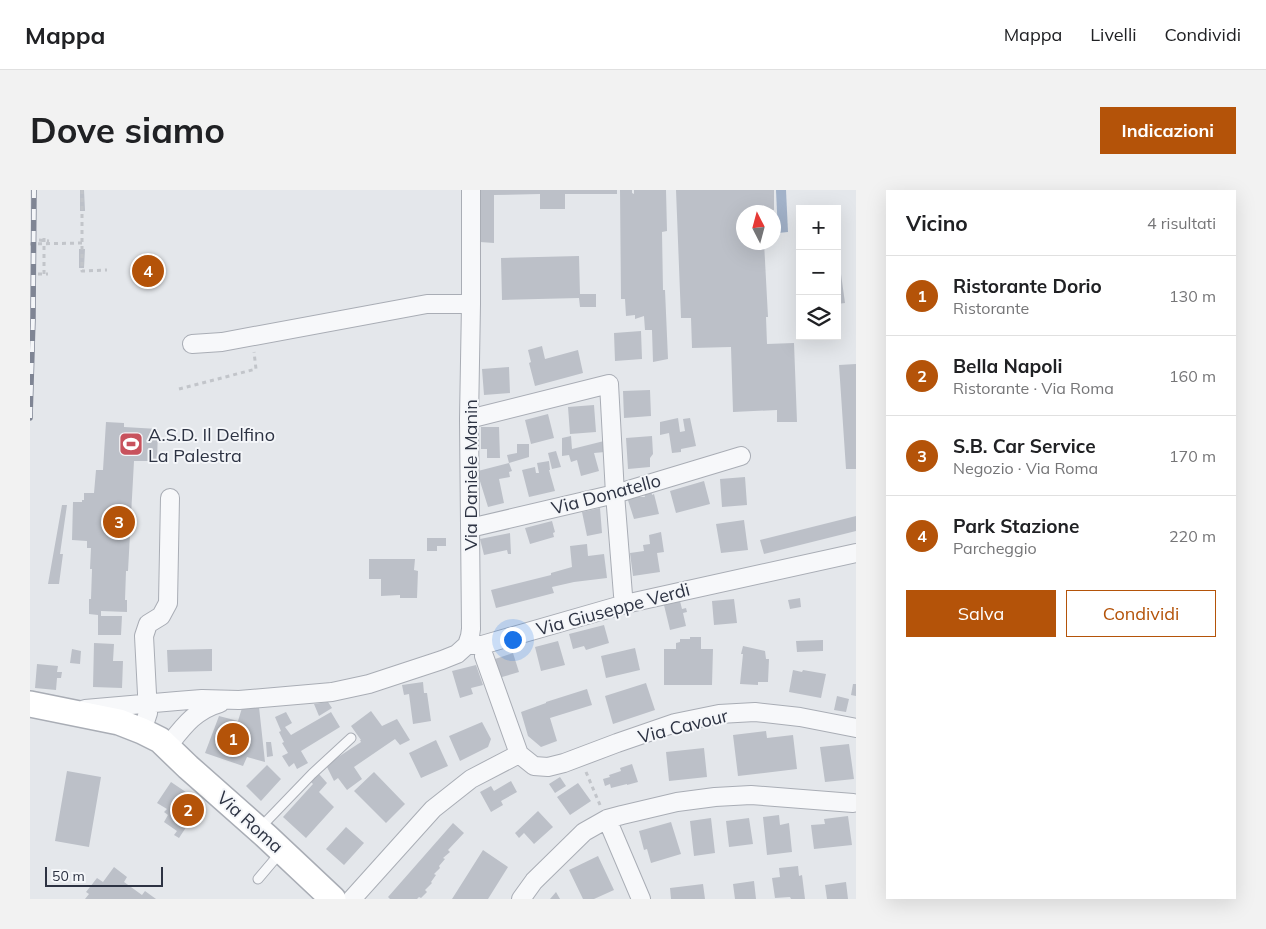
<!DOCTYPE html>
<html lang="it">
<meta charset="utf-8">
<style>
:root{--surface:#fff;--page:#f2f2f2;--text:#202124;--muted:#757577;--line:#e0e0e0;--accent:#b45309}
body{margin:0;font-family:Mulish,sans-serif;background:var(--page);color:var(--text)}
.controls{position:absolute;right:15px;top:15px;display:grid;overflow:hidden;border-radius:0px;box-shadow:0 5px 20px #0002}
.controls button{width:45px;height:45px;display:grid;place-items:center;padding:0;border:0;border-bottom:1px solid var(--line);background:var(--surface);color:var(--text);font:25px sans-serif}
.compass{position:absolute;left:706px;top:15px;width:45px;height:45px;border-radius:50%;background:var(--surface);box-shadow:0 5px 20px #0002;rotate:354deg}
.scale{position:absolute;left:15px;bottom:12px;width:118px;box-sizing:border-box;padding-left:5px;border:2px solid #2d3343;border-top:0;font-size:14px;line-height:18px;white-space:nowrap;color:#2d3343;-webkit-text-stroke:4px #f4f6f9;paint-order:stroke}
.you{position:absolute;left:482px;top:449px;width:18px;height:18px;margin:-12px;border:4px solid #fff;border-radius:50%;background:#1a73e8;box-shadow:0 0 0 8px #1a73e833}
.badge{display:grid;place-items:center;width:32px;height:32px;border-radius:50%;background:var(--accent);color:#fff;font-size:16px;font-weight:700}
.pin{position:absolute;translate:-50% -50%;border:2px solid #fff;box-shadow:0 1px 5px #0006}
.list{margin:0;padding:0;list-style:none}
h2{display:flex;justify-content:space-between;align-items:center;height:65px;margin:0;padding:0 20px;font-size:21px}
h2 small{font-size:16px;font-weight:400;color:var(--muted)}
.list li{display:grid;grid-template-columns:32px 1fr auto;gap:15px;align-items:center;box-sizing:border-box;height:80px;padding:0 20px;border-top:1px solid var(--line)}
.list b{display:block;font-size:19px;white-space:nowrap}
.list p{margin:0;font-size:16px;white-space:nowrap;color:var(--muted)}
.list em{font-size:16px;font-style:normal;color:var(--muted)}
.actions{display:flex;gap:10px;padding:15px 20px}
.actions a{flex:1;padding:11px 0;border:1px solid var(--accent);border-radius:0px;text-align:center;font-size:18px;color:var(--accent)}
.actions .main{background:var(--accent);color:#fff}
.icon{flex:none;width:28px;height:28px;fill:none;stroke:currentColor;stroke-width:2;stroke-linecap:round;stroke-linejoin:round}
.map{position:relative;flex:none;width:826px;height:709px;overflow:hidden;border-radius:0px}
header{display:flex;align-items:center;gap:30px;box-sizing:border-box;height:70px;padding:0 25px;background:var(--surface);border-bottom:1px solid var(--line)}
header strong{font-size:24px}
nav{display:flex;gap:28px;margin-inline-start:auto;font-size:18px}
.intro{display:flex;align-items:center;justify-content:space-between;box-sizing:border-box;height:120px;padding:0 30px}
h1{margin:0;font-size:35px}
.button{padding:12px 22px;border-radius:0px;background:var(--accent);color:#fff;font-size:18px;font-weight:700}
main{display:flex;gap:30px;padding:0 30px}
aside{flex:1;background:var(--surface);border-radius:0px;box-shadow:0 5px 20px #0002}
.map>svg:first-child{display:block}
</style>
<header>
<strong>Mappa</strong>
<nav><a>Mappa</a><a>Livelli</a><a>Condividi</a></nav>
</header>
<div class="intro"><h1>Dove siamo</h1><a class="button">Indicazioni</a></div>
<main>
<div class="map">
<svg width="826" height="709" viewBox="0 0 826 709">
<rect width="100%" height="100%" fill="#e4e7eb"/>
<path fill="#a2b2c9" d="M746,0H756L758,42L748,43Z"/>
<path fill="#bcc0c8" d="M50,0H54L55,21H50Z
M450,0H587V4H535V19H510V4L464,5V53L450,52Z
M590,0H602V3L604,4V0H636L637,41L632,42L633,100H635L638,169L623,172L622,140H615L614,126L605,129V125L596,126L595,109H591Z
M646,0H744V20L730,21V22H714V52H734L738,127H736L737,154L764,153L767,232H747V220L703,222L701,157L662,158L661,128H651Z
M49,59H55L54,78H49Z
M549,66L550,104H566V117H550L549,108L472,110L471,68Z
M807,84H811L815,113L807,114Z
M611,141L612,169L585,171L584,143Z
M512,156L515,169L548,160L553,183L505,196L499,173L501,172L498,160Z
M826,174V279H816L809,175Z
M479,177L480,203L454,205L452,179Z
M620,200L621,226L594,228L593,201Z
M564,215L566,242L540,244L538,217Z
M518,224L524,248L501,254L495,230Z
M648,228L650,242L655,241L653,229L660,228L666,256L651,259V262L642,263L639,243L630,245V232Z
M76,232L94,233V237L128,239L127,271H104L98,381H96L95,410H97V422L71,421V426H92L91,445H68V425L59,424V409H61L62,379H60L61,358H57V351L42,350L43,312H52V310H54V303H64L66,280H73Z
M451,237H469L470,268H457V259H451Z
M541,246L542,259L574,251L575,262L564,263L569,281L551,286L547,270L541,272L539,265L532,266V248Z
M622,246L623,264L620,268V277L598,279L596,248Z
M487,254H499V267L479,273L477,265L487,263Z
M526,261L531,277L522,279L518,263Z
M519,271L520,280H519L525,301L499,307L492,280L505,277L506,283H509L507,273Z
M479,273L482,281L479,282L480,287L469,289L474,313L458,317L449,288L444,289V282Z
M715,287L717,315L692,317L690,289Z
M674,291L680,314L646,323L640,301Z
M621,299L622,305L624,304L629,324L604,329L596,304L608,300L609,307H615L613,301Z
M32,315H37L30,364H33L29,394H18Z
M570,318L572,343L557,346L552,322Z
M826,326V341L734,364L730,350Z
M714,330L718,360L691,363L686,334Z
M522,331L525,342L523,343L524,347L500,354L495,338Z
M631,342L634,362L627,363L630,382L603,386L600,363L614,361L613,355L620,354L619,345Z
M480,343L481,364H478L477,360L454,365L450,349Z
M397,348H416V356H407V361H397Z
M557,354L558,366L574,364L577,388L544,392L522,397L524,403L466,418L461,400L521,385V383L542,377L540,356Z
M339,369H385L384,380L388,381L387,408H370V405L351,406V389H339Z
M649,407L652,419L656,418L657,422L653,423L656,436L640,440L633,411Z
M770,408L771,417L760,419L758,410Z
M704,409L707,433L684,435L682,411Z
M574,435L579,453L556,460L554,456L543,459L539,444Z
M660,447H671V459H683L682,495H634V459H646V453L650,452V449H660Z
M793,450V461L767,462L766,451Z
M528,451L535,475L511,481L505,457Z
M64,453L84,454L83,471H93L92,498L63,497Z
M713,456L735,461L736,469H739L738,492H728V495L710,494L713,464H711Z
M605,458L610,480L576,488L571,466Z
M42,459L51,461L50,474L40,473Z
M182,459V481L138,482L137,460Z
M483,463L489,482L465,489L459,471Z
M7,474L28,476L27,482H32L31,488H27L26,500L5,498Z
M446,475L453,495L441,498L443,504L430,508L422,481Z
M763,480L772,482L773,480L796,484L791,508L759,502Z
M393,492L394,503H397L401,531L383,534L379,504L374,505L372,495Z
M616,493L625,520L583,534L575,506Z
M823,494H826V506L821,505Z
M557,499L562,515L520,528L527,551L511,557L498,546L491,522L516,513V512Z
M807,506L819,509L816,522L804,520Z
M298,512L302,518L289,526L284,514Z
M229,517L235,572L217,567L213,576L175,563L189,526L208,531L212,518Z
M341,521L352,536L367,529L380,550L370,555L365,549L324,577L332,589L317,600L308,588L304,591L296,575L331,552L330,550H331L321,536Z
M256,522L262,533L255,537L261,545L301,522L310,537L271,561L278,573L267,579L264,573L259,577L252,566L258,563L252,553L254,552L249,542L251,541L245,527Z
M452,532L461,549L458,557L430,571L419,546Z
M736,541L737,548L763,545L767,579L708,586L703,545Z
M406,550L418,576L391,588L379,563Z
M236,552H241L243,566L237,567Z
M819,554L824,589L795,592L790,557Z
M674,558L677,587L639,591L636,562Z
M602,574L608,592L597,595V594L581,598L580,594L575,596L573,589L580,587L579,585L591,581L590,578Z
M237,575L251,589L231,611L216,596Z
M37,581L71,587L59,657L25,651Z
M344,582L375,614L356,633L324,601Z
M289,584L297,593L289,602L304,617L276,648L253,627L283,594L281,592Z
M530,587L536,596L525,603L519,594Z
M481,591L487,602L471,611L473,615L461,622L450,602L461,596L464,601Z
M141,592L172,613L149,648L144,645L147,641L134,632L138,625L134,622L137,619L127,613Z
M548,593L561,611L540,625L527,607Z
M508,621L523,637L504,654L494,643L489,648L485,643Z
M749,625L750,635L759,633L762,662L737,665L733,627Z
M818,626L822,655L784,659L781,635L795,634L794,629Z
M681,628L685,663L664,666L660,631Z
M719,628L723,654L699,657L696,631Z
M641,632L651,664L621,673L617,659L614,660L609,641Z
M423,633L434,643L418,660L420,662L413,668L415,669L409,676L410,678L404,684L406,685L401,692L402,693L395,700L397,702L391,708L389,707L387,709H360L358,707Z
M316,637L334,653L314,675L296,659Z
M453,660L478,677L458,709H422Z
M568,666L584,700L564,709H553L539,680Z
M768,676L769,686L772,685L775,709H761L760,707L745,708L742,688L750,687L749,678Z
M84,677L97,687L94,692L112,705L115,701L126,709H55L59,704L56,702L67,688L73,692Z
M724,691L726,709H705L703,694Z
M816,692L818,709H797L795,695Z
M673,694L675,709H641L640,698Z
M526,702L530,709H520Z"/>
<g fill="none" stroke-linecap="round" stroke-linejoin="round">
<g stroke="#a9adb5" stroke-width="11">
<path id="service" d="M229,639L282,584L321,548
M228,689L250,663"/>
</g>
<g stroke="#a9adb5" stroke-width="20">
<path id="minor" d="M162,154L192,152L397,114H441
M439,229L579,194L585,304L593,405L595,414
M440,338L585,304L711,266
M437,455L440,446L441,439L439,229L441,114V0
M454,466L489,564L504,576L518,577L534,573L587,553L645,533L689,524L725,522L770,527L826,538
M55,519L147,511L172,509L209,510L302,502L339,494L412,470L427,464L437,455H452L595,414L826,363
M112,541L118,523L114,446L118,434L131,426L138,413L140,308
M138,556C153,537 165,520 190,513
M577,629L611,709
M322,709L403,619L441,589L489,564
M491,709L504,691L554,642L577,629L592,625L647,612L685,607L721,605L823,613"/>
</g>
<g stroke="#a9adb5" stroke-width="28">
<path id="secondary" d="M0,514L89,532L112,541L130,550L158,577L236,646L303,709"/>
</g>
<path stroke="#c2c5ca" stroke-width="3" stroke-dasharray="4 4" stroke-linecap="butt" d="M52,0V81L77,80
M9,50L19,51
M0,54L52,53
M8,84H18
M14,84V47
M149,199L226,179L224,162
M556,582L570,615"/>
<use href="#service" stroke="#f7f8fa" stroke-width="9"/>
<use href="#minor" stroke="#f7f8fa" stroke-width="18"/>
<use href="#secondary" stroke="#fff" stroke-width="25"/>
<g stroke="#7f8594" stroke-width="5.5">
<path id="rail" d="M0,228L3,128L4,0"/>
</g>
<use href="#rail" stroke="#f4f6f9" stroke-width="4" stroke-dasharray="11" stroke-linecap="butt"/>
</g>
<defs>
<g id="stadium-square" transform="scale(1.25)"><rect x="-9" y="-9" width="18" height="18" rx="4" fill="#c8525d" stroke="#f4f6f9"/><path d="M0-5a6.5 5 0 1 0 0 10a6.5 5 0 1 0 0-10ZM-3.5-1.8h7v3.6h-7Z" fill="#fff"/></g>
</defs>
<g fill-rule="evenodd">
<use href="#stadium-square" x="101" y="254"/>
</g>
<g text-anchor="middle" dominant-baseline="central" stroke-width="4" stroke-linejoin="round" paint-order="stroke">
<g font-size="18" fill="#2d3343" stroke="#f4f6f9" text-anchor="start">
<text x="118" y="244">A.S.D. Il Delfino<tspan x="118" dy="21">La Palestra</tspan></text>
</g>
<g font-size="18" fill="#2d3343" stroke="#f4f6f9">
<text transform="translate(440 285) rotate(-90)">Via Daniele Manin</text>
<text transform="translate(576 304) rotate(-15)">Via Donatello</text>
<text transform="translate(583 419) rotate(-15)">Via Giuseppe Verdi</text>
<text transform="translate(653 536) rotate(-14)">Via Cavour</text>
<text transform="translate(220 632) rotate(42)">Via Roma</text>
</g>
</g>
</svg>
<div class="controls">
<button>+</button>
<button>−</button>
<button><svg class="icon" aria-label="layers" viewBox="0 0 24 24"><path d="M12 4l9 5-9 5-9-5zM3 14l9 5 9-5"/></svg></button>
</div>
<svg class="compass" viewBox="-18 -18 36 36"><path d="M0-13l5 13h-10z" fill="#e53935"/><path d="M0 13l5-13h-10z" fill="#757577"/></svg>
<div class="scale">50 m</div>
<div class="you"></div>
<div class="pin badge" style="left:203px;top:549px">1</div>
<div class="pin badge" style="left:158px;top:620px">2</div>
<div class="pin badge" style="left:89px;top:332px">3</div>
<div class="pin badge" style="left:118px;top:81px">4</div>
</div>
<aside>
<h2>Vicino<small>4 risultati</small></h2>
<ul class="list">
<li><span class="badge">1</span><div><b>Ristorante Dorio</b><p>Ristorante</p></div><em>130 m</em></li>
<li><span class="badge">2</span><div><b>Bella Napoli</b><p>Ristorante · Via Roma</p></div><em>160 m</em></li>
<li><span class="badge">3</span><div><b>S.B. Car Service</b><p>Negozio · Via Roma</p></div><em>170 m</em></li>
<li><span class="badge">4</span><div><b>Park Stazione</b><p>Parcheggio</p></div><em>220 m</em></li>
</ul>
<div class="actions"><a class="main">Salva</a><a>Condividi</a></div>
</aside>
</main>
